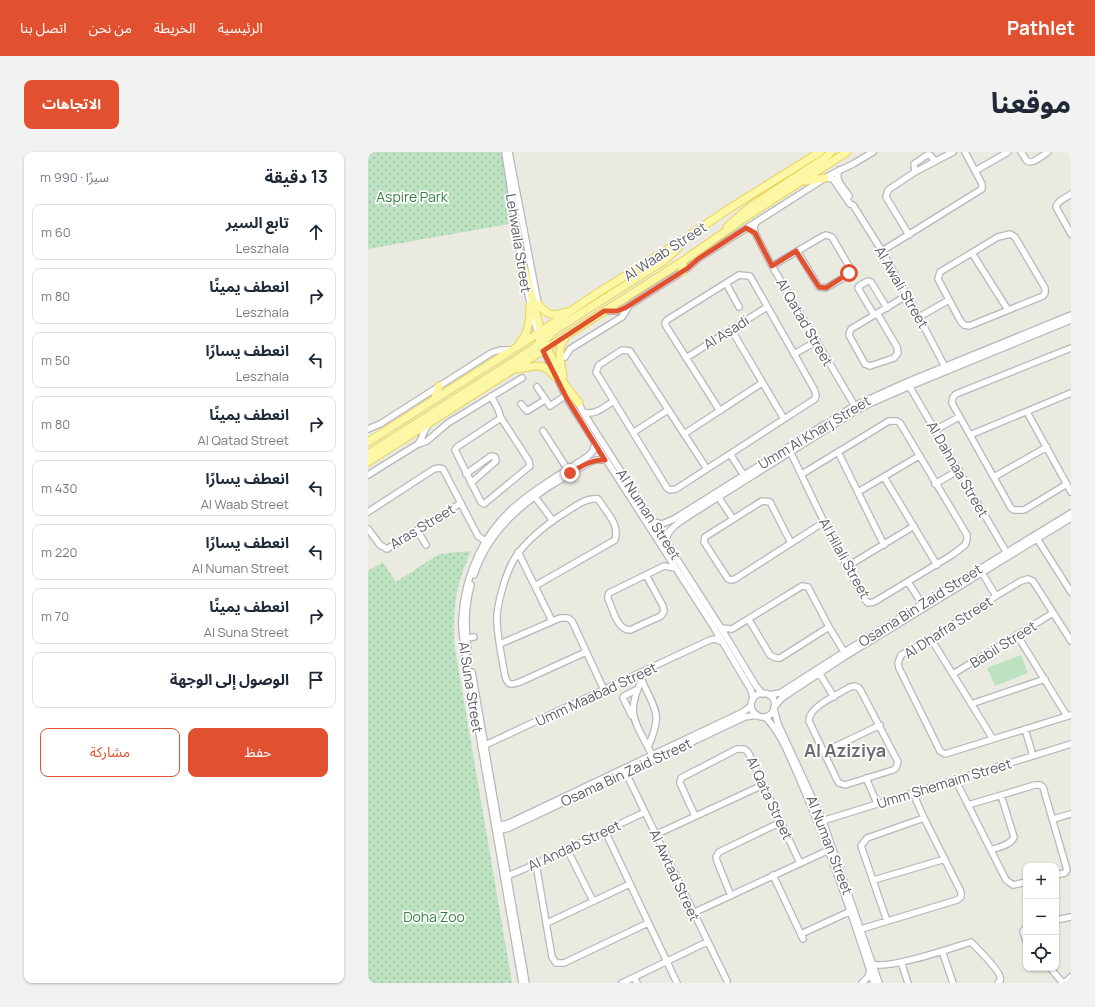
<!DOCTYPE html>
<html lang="ar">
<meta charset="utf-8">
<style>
:root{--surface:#fff;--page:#f2f2f3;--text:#1f2937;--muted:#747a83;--line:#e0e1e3;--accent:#e15130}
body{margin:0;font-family:Manrope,"Noto Sans Arabic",sans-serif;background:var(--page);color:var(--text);direction:rtl}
.controls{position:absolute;right:12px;bottom:12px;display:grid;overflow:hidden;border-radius:8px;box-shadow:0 1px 3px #0004}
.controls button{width:36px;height:36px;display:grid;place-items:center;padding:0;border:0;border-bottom:1px solid var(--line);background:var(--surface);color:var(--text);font:20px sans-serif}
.stop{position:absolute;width:12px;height:12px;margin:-9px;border:3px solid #e15130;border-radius:50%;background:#fff}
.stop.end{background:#e15130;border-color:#fff;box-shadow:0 1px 4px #0008}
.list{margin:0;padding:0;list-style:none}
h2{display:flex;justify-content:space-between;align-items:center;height:52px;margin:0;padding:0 16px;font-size:17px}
h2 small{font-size:13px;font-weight:400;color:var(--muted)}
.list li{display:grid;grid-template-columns:26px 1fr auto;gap:12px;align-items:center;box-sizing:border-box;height:56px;margin:0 8px 8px;padding:0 8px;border:1px solid var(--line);border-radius:8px}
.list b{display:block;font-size:15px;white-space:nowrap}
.list p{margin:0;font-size:13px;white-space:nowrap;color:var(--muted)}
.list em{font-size:13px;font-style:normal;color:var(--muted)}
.actions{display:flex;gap:8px;padding:12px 16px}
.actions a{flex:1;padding:9px 0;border:1px solid var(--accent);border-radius:8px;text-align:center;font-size:14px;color:var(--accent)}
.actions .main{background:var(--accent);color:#fff}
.icon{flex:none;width:22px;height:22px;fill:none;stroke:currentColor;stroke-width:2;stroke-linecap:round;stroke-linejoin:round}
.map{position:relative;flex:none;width:703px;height:831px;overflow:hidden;direction:ltr;border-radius:8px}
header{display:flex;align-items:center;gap:24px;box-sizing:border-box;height:56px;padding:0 20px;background:var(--accent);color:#fff}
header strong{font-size:19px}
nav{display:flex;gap:22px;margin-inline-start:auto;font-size:14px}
.intro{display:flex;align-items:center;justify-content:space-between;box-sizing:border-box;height:96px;padding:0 24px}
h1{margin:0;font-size:28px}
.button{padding:10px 18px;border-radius:8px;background:var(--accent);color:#fff;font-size:14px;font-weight:700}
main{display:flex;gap:24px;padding:0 24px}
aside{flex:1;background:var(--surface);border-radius:8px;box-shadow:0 1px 3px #0004}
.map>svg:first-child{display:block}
</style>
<header>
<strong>Pathlet</strong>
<nav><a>الرئيسية</a><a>الخريطة</a><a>من نحن</a><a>اتصل بنا</a></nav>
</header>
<div class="intro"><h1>موقعنا</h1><a class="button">الاتجاهات</a></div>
<main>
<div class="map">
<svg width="703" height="831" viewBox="0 0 703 831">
<defs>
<pattern id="park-dots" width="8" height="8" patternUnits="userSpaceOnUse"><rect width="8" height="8" fill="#bce2c1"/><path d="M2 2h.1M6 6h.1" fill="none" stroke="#9cbaa0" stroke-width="1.8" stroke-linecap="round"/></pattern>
</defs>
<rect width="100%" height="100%" fill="#ebeae0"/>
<path fill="#bce2c1" d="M653,503L660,521L627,534L619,516Z"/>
<path fill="url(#park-dots)" d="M0,0H134L146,71L0,97Z
M103,399C88,432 85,455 86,491L144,831H0V419L15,410L28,430L71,402Z"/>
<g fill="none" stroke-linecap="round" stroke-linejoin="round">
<g stroke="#b5b7bc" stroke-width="8">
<path id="minor" d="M137,0L155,118
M141,0L171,156
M653,0C655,2 657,7 659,9C664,13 675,3 680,0
M471,18C466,28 476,36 481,44
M607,19L640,0
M547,20L546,12L559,3H562L567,9
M458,26L465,27L482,52L485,53L514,99L551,165L578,217
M703,42C698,46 689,49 688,55L703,82
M388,70L386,75L387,81L404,114L488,256
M642,82L647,85L677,136V141L675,144L601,174L596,173L593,170L570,127L572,120L630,85Z
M541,83L518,45L520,38L547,20L585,0
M514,99L614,37V32L597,0
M604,101L640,158
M404,114L455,84L458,83L464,85L482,116V119L480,123L458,136L451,135L429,99
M358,131L371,155
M159,138L172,191L199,247L345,474L383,538L385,547
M237,159H249L257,156L320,116L330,107L462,23L485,12L505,0
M509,161L529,195L530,201L526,206L502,214L497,212L482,185L481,182L483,177L538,144
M506,163L490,136L491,134L500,129L503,130L519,156
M551,165L581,148
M363,177L416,267
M426,202L449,189
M197,205L202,197L210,192L254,165L261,154
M318,206L399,155
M540,232L640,403
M169,235L182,254L197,244
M123,244L130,257L133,266L161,309L162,314L116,352L113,350L87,298L89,295L133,266
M209,248L215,260L353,476L388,534L395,542
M153,252L159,259L177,248
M215,260C227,264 236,255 246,249
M659,260L703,340
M0,277L12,272L123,201L132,198H143
M567,278L591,265
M175,279L200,318
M266,280L300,258
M316,282L394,231
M602,283L703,241
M48,293L59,289L80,271L154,226
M420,295L456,370L497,448L500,451L506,450L584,403L597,393L599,388V383L532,271L529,269H521L434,322
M470,300L516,393
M362,302L377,325
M339,317L262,199L254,198L231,213L228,220L299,336L302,338L308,337L447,247L448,243L446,237L382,124L371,123L299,168L297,171L298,174L352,259
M98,322L123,304L127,305L128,309L103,331
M0,323L50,292C55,286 55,279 60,273
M516,325L569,413
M626,325L679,295
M567,332L591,318
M699,332L656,358H646L643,356L584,251L585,245L588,242L703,196
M490,340L551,304
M165,342L185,369
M349,343L365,367
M0,360L66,317L72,316L75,317L110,384L120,391
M286,370L294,372L306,367L486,254L539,230L703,163
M0,377L12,393L19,397L93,351
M49,378L58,393
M668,385L703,440
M298,388C300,376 312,370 322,363L489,258L503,251L542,234L703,168
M423,391L402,350L394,349L337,385L336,390L360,427L363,428L367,427L456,370
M150,400L184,469
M480,414L546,374
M613,419L628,444
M106,423C124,366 174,338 222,310L228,308H237
M278,423L295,454L296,459L293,464L262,478C249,478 245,457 240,447V444L241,441L296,414L307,416
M540,430L556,455
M167,434L247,388C252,372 238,360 230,347C218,345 205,356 195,362C180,371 161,387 151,400C139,415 131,445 129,463C128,480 134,506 137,524C140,534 143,533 152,530L218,500
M381,468L402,503L408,506H412L461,475
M353,476L364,477L434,434L440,435L461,475L478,503
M649,483L699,564
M99,486L106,485
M563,487L625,587
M703,489L665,429L660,427L653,429L628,444L563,487L533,503L530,511L531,516L572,599L577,602L703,563
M132,492L192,466H200L204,469L236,538
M100,500C97,478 97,454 103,433
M450,519L466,545
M104,520L158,831
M585,522L685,461
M273,526C286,558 296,559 280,595
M274,528C256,563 269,572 284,603
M487,534L491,536L493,539L530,610L528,616L525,618L477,633L471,631L469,628L441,569C440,555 471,542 482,535Z
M383 553a12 12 0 1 1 24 0a12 12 0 1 1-24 0Z
M401,543L412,541L476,500L703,361
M603,552L677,527
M406,555L414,546L476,505L703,366
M406,557L410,572L455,669L511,831
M264,564L255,546L256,544L268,538
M397,565C413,580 423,608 432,628C461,694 484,762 506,831
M657,577L665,604
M113,595L342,488L347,487L354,490
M456,600L512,573
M256,617L359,829
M498,626L509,651
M588,629L638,728L645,733L658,730
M600,653L667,633H672L675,635L699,718L697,721L688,723
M327,664L312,631L313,626L369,597H376L380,600L432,711
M685,667L703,662
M451,670L703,592
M127,675L141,671L375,560L383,554
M130,679L141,676L377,565L389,563
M237,679L309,831
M289,682L395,633
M199,697L225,749
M623,698C631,695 643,693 646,685L633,643
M168,712L184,805L188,811H196L280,771
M405,723L435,787
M137,725L168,712L277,660
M506,728L577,707
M363,744L349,709L348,705L351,700L413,670
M325,761L463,697
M688,768L703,765
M519,769L493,694L499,686L556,666
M179,771L262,732
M658,776L655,779L658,789
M490,778L589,748L593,745V740L556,666L545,641
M433,782L485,758
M574,799L585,831
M533,810L540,831
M505,812C520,818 584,796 603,790C609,796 631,818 632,825C633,828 632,829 630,831
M682,816L695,831
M266,825L269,831
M154,831L96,494C95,485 93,475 94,466C97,422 116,379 151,351C172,333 197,320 220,304L225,299L227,291
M254,831L339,790
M494,831L500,825L502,818
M696,831L703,825"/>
</g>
<g stroke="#ead259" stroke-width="9">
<path id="major" d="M438,29L457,26
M359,75L383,54L457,6L463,0
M155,115L159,126L174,184
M314,120L315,109
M170,152C179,163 184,165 198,160
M152,190C161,182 162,165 162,153
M176,190L184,180L297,108L307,99L313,92
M177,192L197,233L211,251
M151,217C169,214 175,209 187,225
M195,224C193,211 188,198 197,186
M67,246L71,234
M0,290L169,182L228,142L315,88L359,58L452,0
M0,302L166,196L174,188L176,178
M0,310L315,109L378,65L479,0"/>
</g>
<use href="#minor" stroke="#fff" stroke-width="5.5"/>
<use href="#major" stroke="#fbf7a4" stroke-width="7"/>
</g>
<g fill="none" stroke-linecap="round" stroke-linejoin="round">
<path stroke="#e15130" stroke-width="5" d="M202,321C213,315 223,307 237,308L199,247L175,199L236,159H249L257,156L320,116L330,107L378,76L387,81L404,114L428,99L451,135L458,136L481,121"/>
</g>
<g text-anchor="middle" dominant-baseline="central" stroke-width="3.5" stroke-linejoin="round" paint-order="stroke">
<g font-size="14" fill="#378043" stroke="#fff">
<text x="44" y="44">Aspire Park</text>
<text x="66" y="764">Doha Zoo</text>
</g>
<g font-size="14" fill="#585b60" stroke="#fff">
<text transform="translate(151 91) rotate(81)">Lehwaila Street</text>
<text transform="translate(297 99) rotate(-33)">Al Waab Street</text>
<text transform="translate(534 135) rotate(60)">Al Awali Street</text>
<text transform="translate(437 170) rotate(60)">Al Qatad Street</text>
<text transform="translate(358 180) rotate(-32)">Al Asadi</text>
<text transform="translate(446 280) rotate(-31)">Umm Al Kharj Street</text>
<text transform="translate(590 317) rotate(60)">Al Dahnaa Street</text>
<text transform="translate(281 362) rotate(57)">Al Numan Street</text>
<text transform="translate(54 374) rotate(-31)">Aras Street</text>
<text transform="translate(477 406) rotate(61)">Al Hilali Street</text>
<text transform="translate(552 453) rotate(-32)">Osama Bin Zaid Street</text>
<text transform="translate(580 475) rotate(-33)">Al Dhafra Street</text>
<text transform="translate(635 492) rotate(-32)">Babil Street</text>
<text transform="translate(103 535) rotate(81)">Al Suna Street</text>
<text transform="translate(228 542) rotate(-25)">Umm Maabad Street</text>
<text transform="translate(258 620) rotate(-25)">Osama Bin Zaid Street</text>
<text transform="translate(576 631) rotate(-17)">Umm Shemaim Street</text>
<text transform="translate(402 646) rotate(65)">Al Qata Street</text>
<text transform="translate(206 693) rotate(-25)">Al Andab Street</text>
<text transform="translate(462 693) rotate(69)">Al Numan Street</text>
<text transform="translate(307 723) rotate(65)">Al Awtad Street</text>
</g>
<g font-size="18" font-weight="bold" fill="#696d72" stroke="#fff">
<text x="477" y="598">Al Aziziya</text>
</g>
</g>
</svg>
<div class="controls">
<button>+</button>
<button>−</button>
<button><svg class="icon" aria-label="locate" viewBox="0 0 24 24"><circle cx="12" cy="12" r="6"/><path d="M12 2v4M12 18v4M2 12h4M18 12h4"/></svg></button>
</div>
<div class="stop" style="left:481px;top:121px"></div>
<div class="stop end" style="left:202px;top:321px"></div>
</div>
<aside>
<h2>13 دقيقة<small>سيرًا · 990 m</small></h2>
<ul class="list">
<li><svg class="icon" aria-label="ahead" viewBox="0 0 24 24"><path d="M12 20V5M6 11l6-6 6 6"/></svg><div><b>تابع السير</b><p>Leszhala</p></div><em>60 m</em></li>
<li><svg class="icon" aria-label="right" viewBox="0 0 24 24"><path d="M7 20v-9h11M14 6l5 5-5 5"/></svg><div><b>انعطف يمينًا</b><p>Leszhala</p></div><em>80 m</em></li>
<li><svg class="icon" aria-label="left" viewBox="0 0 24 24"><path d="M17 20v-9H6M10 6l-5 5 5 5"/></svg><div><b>انعطف يسارًا</b><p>Leszhala</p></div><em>50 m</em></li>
<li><svg class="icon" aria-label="right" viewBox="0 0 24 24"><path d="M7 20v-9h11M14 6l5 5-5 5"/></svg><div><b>انعطف يمينًا</b><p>Al Qatad Street</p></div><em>80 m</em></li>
<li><svg class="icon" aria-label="left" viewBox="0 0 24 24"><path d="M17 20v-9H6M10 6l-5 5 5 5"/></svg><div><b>انعطف يسارًا</b><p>Al Waab Street</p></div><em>430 m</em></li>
<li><svg class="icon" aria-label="left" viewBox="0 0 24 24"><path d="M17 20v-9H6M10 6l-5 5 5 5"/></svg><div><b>انعطف يسارًا</b><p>Al Numan Street</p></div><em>220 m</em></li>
<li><svg class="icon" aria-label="right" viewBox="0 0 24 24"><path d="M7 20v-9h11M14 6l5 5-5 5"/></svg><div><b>انعطف يمينًا</b><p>Al Suna Street</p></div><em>70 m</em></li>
<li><svg class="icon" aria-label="arrive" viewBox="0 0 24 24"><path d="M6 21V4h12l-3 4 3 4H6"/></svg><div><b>الوصول إلى الوجهة</b></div></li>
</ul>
<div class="actions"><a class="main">حفظ</a><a>مشاركة</a></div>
</aside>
</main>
